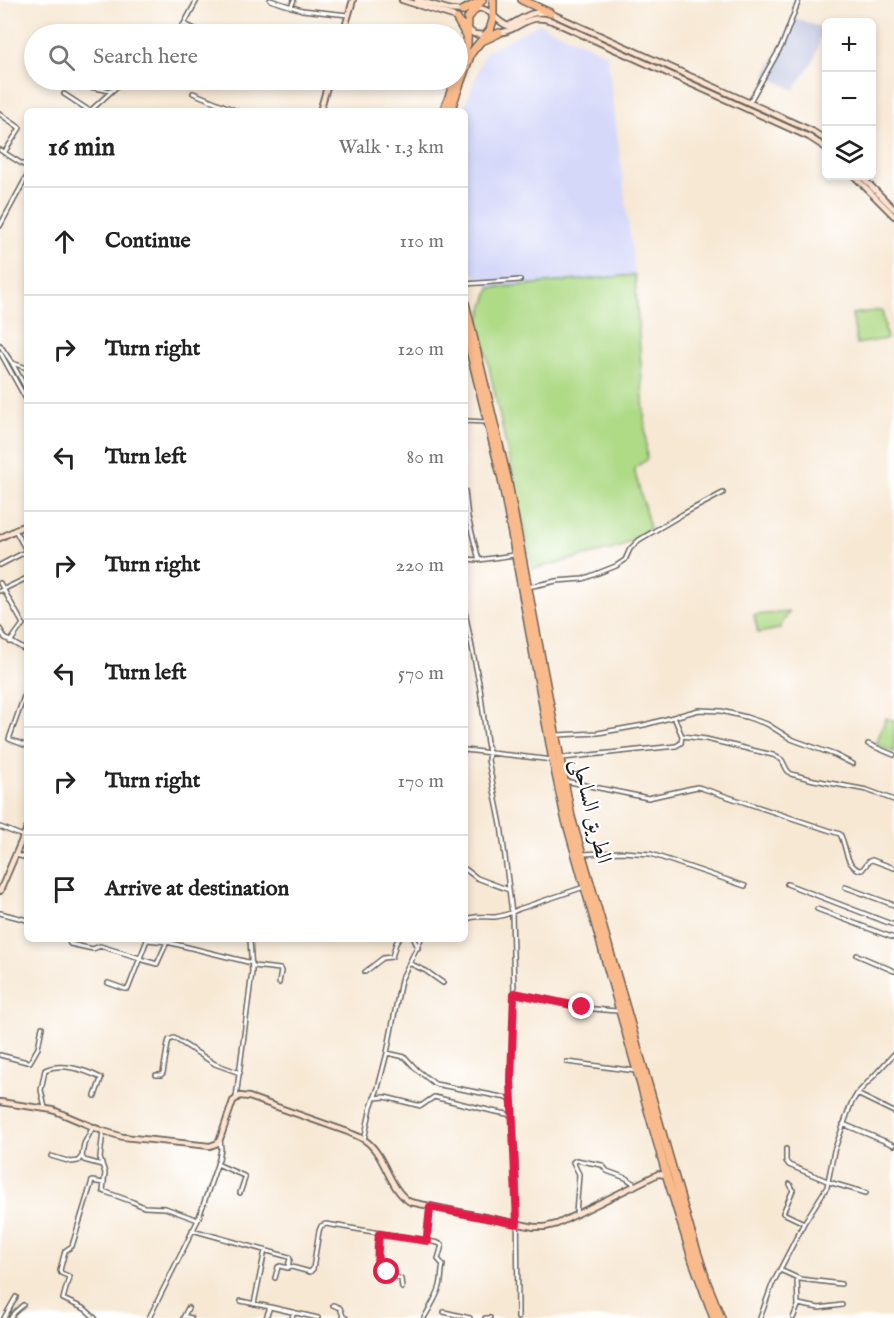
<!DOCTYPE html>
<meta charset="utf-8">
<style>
:root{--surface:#fff;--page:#f6f6f6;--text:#222;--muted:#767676;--line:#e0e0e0}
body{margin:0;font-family:"IM FELL English",Amiri,serif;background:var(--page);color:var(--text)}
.controls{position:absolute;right:18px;top:18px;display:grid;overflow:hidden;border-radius:9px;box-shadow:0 3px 9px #0003}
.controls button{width:54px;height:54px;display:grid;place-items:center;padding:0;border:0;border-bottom:2px solid var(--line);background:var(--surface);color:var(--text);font:30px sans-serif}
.stop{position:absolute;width:18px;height:18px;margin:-14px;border:4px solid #e11d48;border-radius:50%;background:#fff}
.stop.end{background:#e11d48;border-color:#fff;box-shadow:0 2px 6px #0008}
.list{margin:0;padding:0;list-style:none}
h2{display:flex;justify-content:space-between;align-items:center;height:78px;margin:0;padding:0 24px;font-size:26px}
h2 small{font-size:20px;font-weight:400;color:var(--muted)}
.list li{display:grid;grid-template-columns:39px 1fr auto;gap:18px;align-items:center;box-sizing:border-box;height:108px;padding:0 24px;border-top:2px solid var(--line)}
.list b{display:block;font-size:22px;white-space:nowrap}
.list em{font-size:20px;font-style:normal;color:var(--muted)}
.icon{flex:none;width:33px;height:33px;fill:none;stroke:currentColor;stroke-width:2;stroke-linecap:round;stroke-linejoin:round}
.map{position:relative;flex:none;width:894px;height:1318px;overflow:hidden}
.search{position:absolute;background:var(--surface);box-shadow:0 3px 9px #0003;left:24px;top:24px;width:444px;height:66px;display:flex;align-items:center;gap:15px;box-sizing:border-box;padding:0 21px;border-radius:33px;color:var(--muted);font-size:22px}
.panel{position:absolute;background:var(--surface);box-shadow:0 3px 9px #0003;left:24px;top:108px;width:444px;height:834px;border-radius:9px}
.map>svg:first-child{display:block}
</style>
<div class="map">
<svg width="894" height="1318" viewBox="0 0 894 1318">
<rect width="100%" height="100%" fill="#fff"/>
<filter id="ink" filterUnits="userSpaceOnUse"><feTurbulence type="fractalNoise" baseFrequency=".0167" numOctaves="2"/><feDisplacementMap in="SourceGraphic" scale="12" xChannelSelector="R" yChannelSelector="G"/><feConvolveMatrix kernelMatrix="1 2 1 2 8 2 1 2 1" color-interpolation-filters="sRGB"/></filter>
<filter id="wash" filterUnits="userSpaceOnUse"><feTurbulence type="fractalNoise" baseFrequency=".008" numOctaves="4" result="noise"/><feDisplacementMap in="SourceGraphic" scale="24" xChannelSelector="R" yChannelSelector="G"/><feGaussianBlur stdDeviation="1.35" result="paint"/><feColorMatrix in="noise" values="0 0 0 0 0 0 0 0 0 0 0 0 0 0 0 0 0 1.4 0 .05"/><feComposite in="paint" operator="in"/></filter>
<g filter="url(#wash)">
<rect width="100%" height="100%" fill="#f7e8d4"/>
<path fill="#d5d8f9" d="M539,24L607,54L635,275L490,288L466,267L465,261V111H463L485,52Z"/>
<path fill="#bdc3de" d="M792,17L823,28L815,58L794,90L765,75L782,45Z"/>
<path fill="#afda86" stroke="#667b51" stroke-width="1.5" d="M635,275L647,459L634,469L650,528L621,547L533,569L479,321L490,288Z
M882,310L887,339L857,344L852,314Z
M789,612L779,629L758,633L754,615Z
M886,718L894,721V752L876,744Z"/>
</g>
<g filter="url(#ink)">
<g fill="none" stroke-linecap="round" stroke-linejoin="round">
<g stroke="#69635c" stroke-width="6">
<path id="street" d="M270,0L302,10L348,15
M291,7L294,0
M184,24L206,34
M175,34L184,24L197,0
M76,80L90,87L111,91
M193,93L237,111
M64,94L90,111
M749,103L782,45L799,0
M90,111L124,80
M0,114L20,128L4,153
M0,150L27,167
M0,226L27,176
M465,284L520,280
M0,345L12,363L27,390
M0,352L27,401
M12,363L27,368
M465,421L486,422
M465,491L468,518L479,560
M15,530L27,552
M465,559L479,560L514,555
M0,565L27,551
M0,583L23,624L10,642
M528,587L556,581L583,579L616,566L625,560L630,549L639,540L683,514L723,493
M0,591L27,578
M465,612L480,688L487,743L489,752L488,760L501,825L512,913L514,993L511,1081L517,1188L518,1318
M0,629L5,638L27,651
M27,688L9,739L27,746
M674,717L682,736L706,739L773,755L782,760L787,770L791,774L814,780L867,790L894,800
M557,735L598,733L644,725L699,710L721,711L746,717L767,724L791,739L835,755L853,764
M868,744L894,755
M465,750L553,760
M562,758L676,746L681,743L682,736
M565,781L648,798L697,787L701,788L840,834C847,846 844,863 859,870H862L869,861L872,860L894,868
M0,827L23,836
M583,854L622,852L651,854L745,886
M16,855L27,858
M465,869L477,878L509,890
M787,884L894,925
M845,887L894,905
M817,909L894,938
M0,913L27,920
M465,920C475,915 484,917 495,917C504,916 511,913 519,909L584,887
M68,939L70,944L93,949L100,946L140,958L147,940L167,942L252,963L253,966L280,969L281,971L279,983
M414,939L418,948
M857,955L894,971
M140,959L157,964L167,942
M409,963L426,971L443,983
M365,972L383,958L392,957L396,943L399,939
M108,983L125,989H128L140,958
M514,993C549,999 582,1010 618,1011
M387,1053L405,1057L417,1070L435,1084L512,1099
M0,1055L27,1062H30L38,1048L42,1027
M567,1062L636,1071
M156,1075H161L163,1073L168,1043L169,1040L174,1038L215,1064L240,1073
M857,1094L894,1112
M236,1098L252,972L250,939
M374,1098L385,1097L421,1106L434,1097L492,1111L512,1115
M45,1108L41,1090L45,1070C61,1062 85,1070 101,1078V1079L95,1096
M843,1124L894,1145
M93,1127L84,1144L82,1156L84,1160L102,1165
M103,1131L100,1158L105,1173L103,1191L133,1202L144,1207L165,1208L198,1220
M364,1140L371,1107L378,1088L387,1053L401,980L421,939
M786,1149V1161L789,1165L832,1183L866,1193
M51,1156L71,1162L78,1161L82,1156
M217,1164L244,1176L245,1178L240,1193
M790,1184L793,1190L783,1213L804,1223
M576,1214L579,1174L573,1162L576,1160L602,1165L607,1171L626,1178L633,1183L634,1187
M192,1230L289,1257L290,1259L288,1266L310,1272L313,1269L319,1231L321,1226L326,1224L428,1241L427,1237L431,1207
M379,1234L377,1246L378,1267L380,1270L401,1279L402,1288
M780,1270L800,1279L841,1284
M275,1278L278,1267L280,1266L288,1268V1266
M241,1301L270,1307
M254,1304L265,1250
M798,1304L819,1308L842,1305
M333,1305L340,1308L343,1316L346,1318
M444,1312L470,1318
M184,1316L191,1318
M4,1318L16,1297
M11,1318L14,1313L23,1305
M95,1318L85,1309L63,1299L69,1277L68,1276L61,1273L60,1270L65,1251L72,1246L92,1181L103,1183
M149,1318L198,1220L219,1159L221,1149L220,1139
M183,1318L188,1308
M266,1318L270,1307L318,1318
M292,1318L294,1312
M424,1318C430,1307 437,1297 440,1286C442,1279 441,1272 443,1265L438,1259L442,1245L438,1243L428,1241
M485,1318H490
M760,1318L772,1285L804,1223L827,1187L834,1151L851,1104L857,1094L894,1054
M793,1318L798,1306L797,1278"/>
</g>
<g stroke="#69635c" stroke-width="8">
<path id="secondary" d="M402,0L453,16L474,34L484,35
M417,0L451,10L464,11
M475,9C491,6 494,21 508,26C524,18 530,10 550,13L812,131L826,140
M498,33C521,31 524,12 552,21L809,137L826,148
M343,34L353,0
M320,111L329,80
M854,176L894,216
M861,176L894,209
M0,538L27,524
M0,891L27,828
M0,1102L53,1110L100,1130L123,1137L210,1146L218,1143L220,1139L233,1101L240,1096L249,1097L348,1132C354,1135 361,1137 366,1141C386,1156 388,1188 410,1202L534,1227H545L557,1224L658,1174L667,1175"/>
</g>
<g stroke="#69635c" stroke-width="10">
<path id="highway" d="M522,0L550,13
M462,11L477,3
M457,19L465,33
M484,40L499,33
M458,72L467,44L468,18L482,0
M444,111L455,80
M450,111L471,53L490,30L493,20V0
M465,303L507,478L571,817L690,1230L707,1283L721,1318
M465,330L502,479L553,760L565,817L668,1180L693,1261L714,1318"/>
</g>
<use href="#street" stroke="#fff" stroke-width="3"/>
<use href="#secondary" stroke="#fde4d1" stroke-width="4.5"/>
<use href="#highway" stroke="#fabb8c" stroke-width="7"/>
</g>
</g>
<g fill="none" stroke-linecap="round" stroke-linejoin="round" filter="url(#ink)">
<path stroke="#e11d48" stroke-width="8" d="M387,1272L380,1270L377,1265L379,1234L428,1241L427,1237L430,1207L517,1224L511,1081L514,993L582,1007"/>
</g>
<g text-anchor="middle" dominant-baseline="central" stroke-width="4.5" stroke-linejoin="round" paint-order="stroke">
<g font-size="22" fill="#1c1c1c" stroke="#fff">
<text transform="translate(591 811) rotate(76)">الطريق الساحلى</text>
</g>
</g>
</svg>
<div class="controls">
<button>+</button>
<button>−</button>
<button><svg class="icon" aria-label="layers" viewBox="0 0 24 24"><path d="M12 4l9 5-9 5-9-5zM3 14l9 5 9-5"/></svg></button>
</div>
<div class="stop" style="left:387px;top:1272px"></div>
<div class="stop end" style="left:582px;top:1007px"></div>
<div class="search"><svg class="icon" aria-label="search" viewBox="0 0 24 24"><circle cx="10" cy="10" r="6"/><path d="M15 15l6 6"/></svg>Search here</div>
<section class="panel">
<h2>16 min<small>Walk · 1.3 km</small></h2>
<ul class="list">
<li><svg class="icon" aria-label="ahead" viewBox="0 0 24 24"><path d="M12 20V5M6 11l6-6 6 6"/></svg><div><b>Continue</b></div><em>110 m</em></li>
<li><svg class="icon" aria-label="right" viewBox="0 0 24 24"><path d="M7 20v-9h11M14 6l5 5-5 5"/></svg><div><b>Turn right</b></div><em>120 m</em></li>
<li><svg class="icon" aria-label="left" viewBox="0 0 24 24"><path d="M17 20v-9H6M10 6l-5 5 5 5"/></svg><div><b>Turn left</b></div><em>80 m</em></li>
<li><svg class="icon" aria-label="right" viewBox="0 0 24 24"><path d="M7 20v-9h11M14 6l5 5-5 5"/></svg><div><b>Turn right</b></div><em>220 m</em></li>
<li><svg class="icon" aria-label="left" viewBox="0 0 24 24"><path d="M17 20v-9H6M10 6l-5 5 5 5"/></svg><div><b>Turn left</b></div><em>570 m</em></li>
<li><svg class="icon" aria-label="right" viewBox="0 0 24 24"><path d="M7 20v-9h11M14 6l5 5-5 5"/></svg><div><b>Turn right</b></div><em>170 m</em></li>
<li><svg class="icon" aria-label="arrive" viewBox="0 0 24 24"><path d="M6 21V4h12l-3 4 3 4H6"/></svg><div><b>Arrive at destination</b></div></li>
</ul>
</section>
</div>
